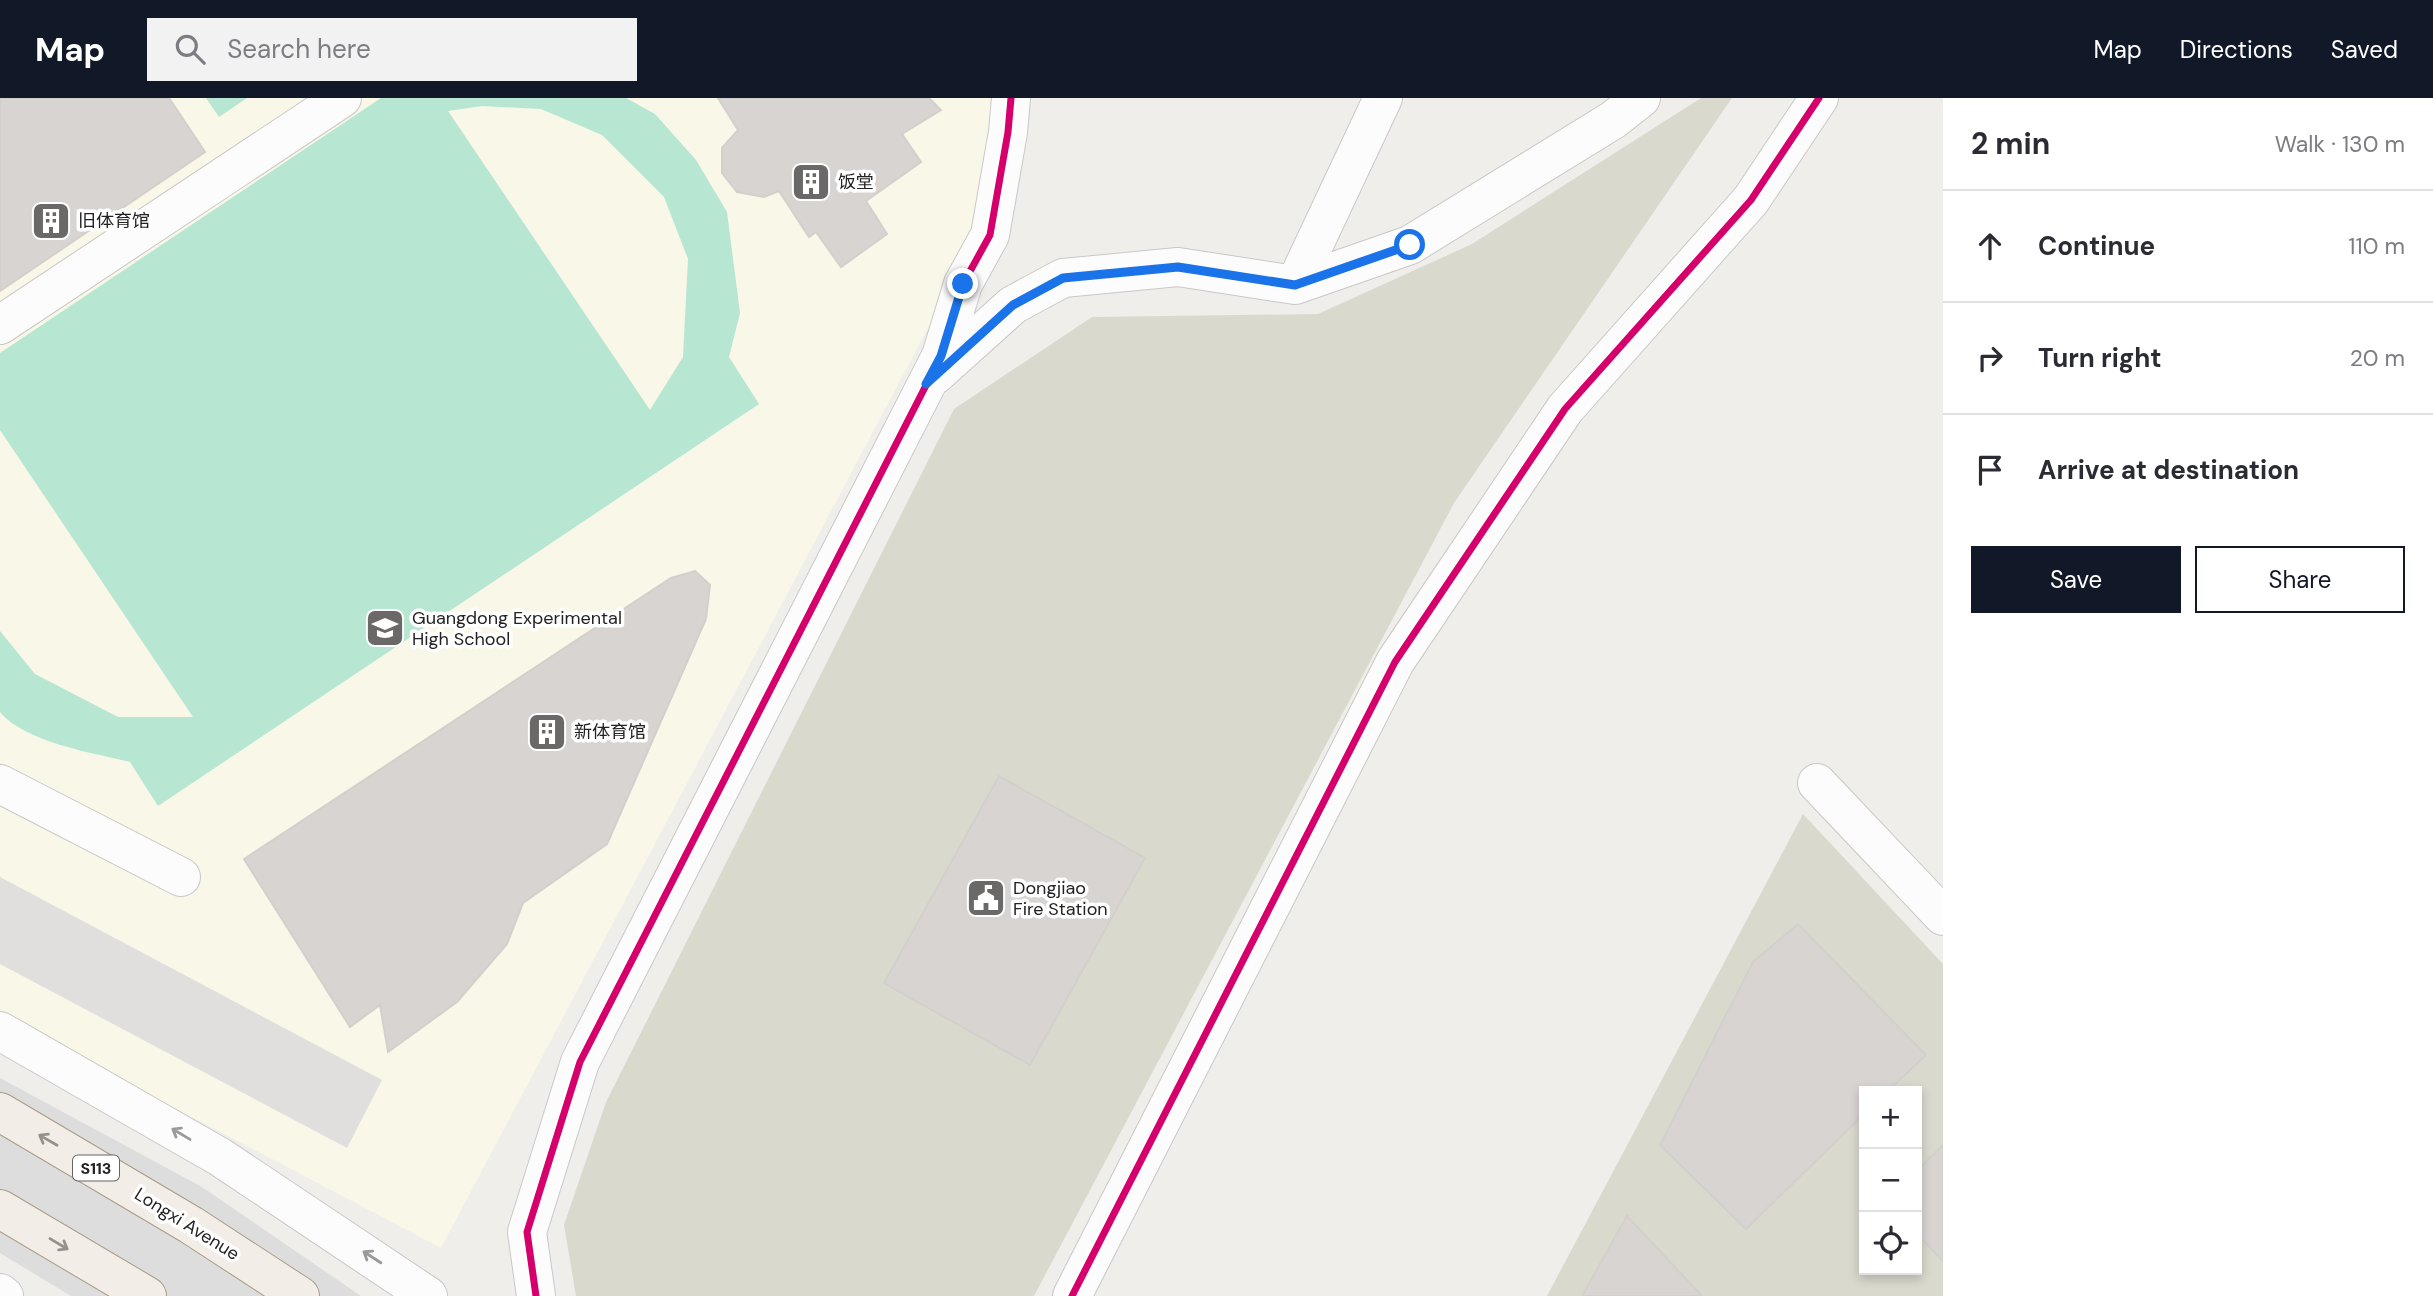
<!DOCTYPE html>
<meta charset="utf-8">
<style>
:root{--surface:#fff;--page:#f2f2f3;--text:#2b2b33;--muted:#7c7c81;--line:#e1e1e2;--accent:#111827}
body{margin:0;font-family:"DM Sans","Noto Sans SC",sans-serif;background:var(--page);color:var(--text)}
.controls{position:absolute;right:21px;bottom:21px;display:grid;overflow:hidden;border-radius:0px;box-shadow:0 4px 10px #0003}
.controls button{width:63px;height:63px;display:grid;place-items:center;padding:0;border:0;border-bottom:2px solid var(--line);background:var(--surface);color:var(--text);font:35px sans-serif}
.stop{position:absolute;width:21px;height:21px;margin:-16px;border:5px solid #1a73e8;border-radius:50%;background:#fff}
.stop.end{background:#1a73e8;border-color:#fff;box-shadow:0 2px 7px #0008}
.list{margin:0;padding:0;list-style:none}
h2{display:flex;justify-content:space-between;align-items:center;height:91px;margin:0;padding:0 28px;font-size:30px}
h2 small{font-size:23px;font-weight:400;color:var(--muted)}
.list li{display:grid;grid-template-columns:46px 1fr auto;gap:21px;align-items:center;box-sizing:border-box;height:112px;padding:0 28px;border-top:2px solid var(--line)}
.list b{display:block;font-size:26px;white-space:nowrap}
.list em{font-size:23px;font-style:normal;color:var(--muted)}
.actions{display:flex;gap:14px;padding:21px 28px}
.actions a{flex:1;padding:16px 0;border:2px solid var(--accent);border-radius:0px;text-align:center;font-size:24px;color:var(--accent)}
.actions .main{background:var(--accent);color:#fff}
.icon{flex:none;width:38px;height:38px;fill:none;stroke:currentColor;stroke-width:2;stroke-linecap:round;stroke-linejoin:round}
.map{position:relative;flex:none;width:1943px;height:1198px;overflow:hidden}
header{display:flex;align-items:center;gap:42px;box-sizing:border-box;height:98px;padding:0 35px;background:var(--accent);color:#fff}
header strong{font-size:33px}
nav{display:flex;gap:38px;margin-inline-start:auto;font-size:24px}
.search{width:490px;height:63px;background:var(--page);display:flex;align-items:center;gap:18px;box-sizing:border-box;padding:0 24px;border-radius:0px;color:var(--muted);font-size:26px}
main{display:flex}
aside{flex:1;background:var(--surface)}
.map>svg:first-child{display:block}
</style>
<header>
<strong>Map</strong>
<div class="search"><svg class="icon" aria-label="search" viewBox="0 0 24 24"><circle cx="10" cy="10" r="6"/><path d="M15 15l6 6"/></svg>Search here</div>
<nav><a>Map</a><a>Directions</a><a>Saved</a></nav>
</header>
<main>
<div class="map">
<svg width="1943" height="1198" viewBox="0 0 1943 1198">
<rect width="100%" height="100%" fill="#f0eeeb"/>
<path fill="#f8f7e8" d="M0,0H1005L975,141L441,1150L0,918Z"/>
<path fill="#d9d9cd" fill-rule="evenodd" d="M1701,0H1732L1454,405L1034,1198H576L564,1127L606,1004L954,311L1092,219L1318,216L1472,146Z
M1803,716L1943,866V1198H1547ZM1864,993H1917V1172H1864Z"/>
<path fill="#b7e6d2" fill-rule="evenodd" d="M206,0H247L219,19Z
M381,0H626L655,16L696,62L727,114L740,215L729,259L759,306L158,708L130,664C93,655 25,644 0,614V533L35,576L118,619H193L0,332V255ZM482,8L541,11L602,37L664,99L688,161L683,259L650,312L448,13Z"/>
<path fill="#e0dfde" d="M0,779L382,982L347,1050L0,866Z"/>
<path fill="#dedddd" d="M0,980L202,1089L361,1198H71L0,1155Z"/>
<path fill="#d7d4d2" stroke="#d3d0cc" stroke-width="2" d="M0,0H169L205,54L0,193Z
M718,0H929L941,12L902,36L921,64L866,103L887,136L841,169L816,134L809,139L779,93L764,99L737,94L722,75V50L738,32Z
M695,473L710,487L706,521L607,746L523,805L507,846L457,904L388,954L380,907L350,929L244,761L671,480Z
M999,678L1145,760L1030,967L884,885Z
M1798,826L1926,957L1888,993H1864V1016L1746,1131L1660,1047L1753,864Z
M1943,1047V1163L1917,1136V1073Z
M1627,1118L1702,1198H1582Z"/>
<g fill="none" stroke-linecap="round" stroke-linejoin="round">
<g stroke="#c9c8c7" stroke-width="40">
<path id="minor" d="M1295,187L1383,0
M0,227L342,0
M935,277L1013,207L1063,180L1178,169L1295,187L1410,147L1613,22L1641,0
M1817,685L1943,818
M0,686L181,779
M536,1198L527,1134L580,964L941,258L963,186L990,137L1008,34L1011,0
M1072,1198L1395,564L1565,311L1751,102L1819,0"/>
</g>
<g stroke="#c9c8c7" stroke-width="40">
<path id="tertiary" d="M0,933L220,1059L428,1198
M0,1195L4,1198"/>
</g>
<g stroke="#a79c86" stroke-width="40">
<path id="primary" d="M0,1014L191,1127L300,1198
M0,1111L147,1198"/>
</g>
<use href="#minor" stroke="#fdfcfc" stroke-width="38"/>
<use href="#tertiary" stroke="#fdfcfc" stroke-width="38"/>
<use href="#primary" stroke="#f3ede7" stroke-width="38"/>
<g stroke="#fff" stroke-width="11">
<path id="cycleway" d="M536,1198L527,1134L580,964L941,258L963,186L990,137L1008,34L1011,0
M1072,1198L1395,564L1565,311L1751,102L1819,0"/>
</g>
<use href="#cycleway" stroke="#d6006c" stroke-width="7"/>
</g>
<defs><path id="oneway-shaft" d="M-6 0H5M1.5-3L5.5 0L1.5 3" fill="none" stroke-width="1.6" stroke-linecap="round" stroke-linejoin="round" transform="scale(1.75)"/></defs>
<g stroke="#9a9a9a">
<use href="#oneway-shaft" transform="translate(181 1036) rotate(-149)"/>
<use href="#oneway-shaft" transform="translate(372 1159) rotate(-147)"/>
</g>
<g stroke="#95928e">
<use href="#oneway-shaft" transform="translate(48 1042) rotate(-150)"/>
<use href="#oneway-shaft" transform="translate(59 1146) rotate(31)"/>
</g>
<g fill="none" stroke-linecap="round" stroke-linejoin="round">
<path stroke="#1a73e8" stroke-width="9" d="M963,186L941,258L926,286L1013,207L1063,180L1178,169L1295,187L1410,147"/>
</g>
<defs>
<g id="building-square" transform="scale(2.0125)"><rect x="-9" y="-9" width="18" height="18" rx="4" fill="#6a6968" stroke="#fff"/><path d="M-4-6H4V6H1V3H-1V6H-4ZM-2.5-4.3h1.7v1.8h-1.7ZM.8-4.3h1.7v1.8H.8ZM-2.5-1h1.7V.8h-1.7ZM.8-1h1.7V.8H.8Z" fill="#fff"/></g>
<g id="school-square" transform="scale(2.0125)"><rect x="-9" y="-9" width="18" height="18" rx="4" fill="#6a6968" stroke="#fff"/><path d="M0-5L7-2L0 1L-7-2ZM-4 1L0 2.5L4 1V4Q0 6-4 4Z" fill="#fff"/></g>
<g id="civic-square" transform="scale(2.0125)"><rect x="-9" y="-9" width="18" height="18" rx="4" fill="#6a6968" stroke="#fff"/><path d="M-.6-6.5H3V-4.5H.6V-3L4-1V1h2V6H-6V1h2V-1L-.6-3ZM-1.2 2.5V6h2.4V2.5Z" fill="#fff"/></g>
</defs>
<g fill-rule="evenodd">
<use href="#building-square" x="811" y="84"/>
<use href="#building-square" x="51" y="123"/>
<use href="#school-square" x="385" y="530"/>
<use href="#building-square" x="547" y="634"/>
<use href="#civic-square" x="986" y="800"/>
</g>
<g text-anchor="middle" dominant-baseline="central" stroke-width="7" stroke-linejoin="round" paint-order="stroke">
<rect fill="#fff" stroke="#646464" stroke-width="2" x="73" y="1057.5" width="46" height="25" rx="5"/>
<g font-size="16" font-weight="bold" fill="#222">
<text x="96" y="1070">S113</text>
</g>
<g font-size="18" fill="#222" stroke="#fff" text-anchor="start">
<text x="838" y="84">饭堂</text>
<text x="78" y="123">旧体育馆</text>
<text x="412" y="520">Guangdong Experimental<tspan x="412" dy="21">High School</tspan></text>
<text x="574" y="634">新体育馆</text>
<text x="1013" y="790">Dongjiao<tspan x="1013" dy="21">Fire Station</tspan></text>
</g>
<g font-size="18" fill="#222" stroke="#fff">
<text transform="translate(187 1126) rotate(32)">Longxi Avenue</text>
</g>
</g>
</svg>
<div class="controls">
<button>+</button>
<button>−</button>
<button><svg class="icon" aria-label="locate" viewBox="0 0 24 24"><circle cx="12" cy="12" r="6"/><path d="M12 2v4M12 18v4M2 12h4M18 12h4"/></svg></button>
</div>
<div class="stop" style="left:1410px;top:147px"></div>
<div class="stop end" style="left:963px;top:186px"></div>
</div>
<aside>
<h2>2 min<small>Walk · 130 m</small></h2>
<ul class="list">
<li><svg class="icon" aria-label="ahead" viewBox="0 0 24 24"><path d="M12 20V5M6 11l6-6 6 6"/></svg><div><b>Continue</b></div><em>110 m</em></li>
<li><svg class="icon" aria-label="right" viewBox="0 0 24 24"><path d="M7 20v-9h11M14 6l5 5-5 5"/></svg><div><b>Turn right</b></div><em>20 m</em></li>
<li><svg class="icon" aria-label="arrive" viewBox="0 0 24 24"><path d="M6 21V4h12l-3 4 3 4H6"/></svg><div><b>Arrive at destination</b></div></li>
</ul>
<div class="actions"><a class="main">Save</a><a>Share</a></div>
</aside>
</main>
